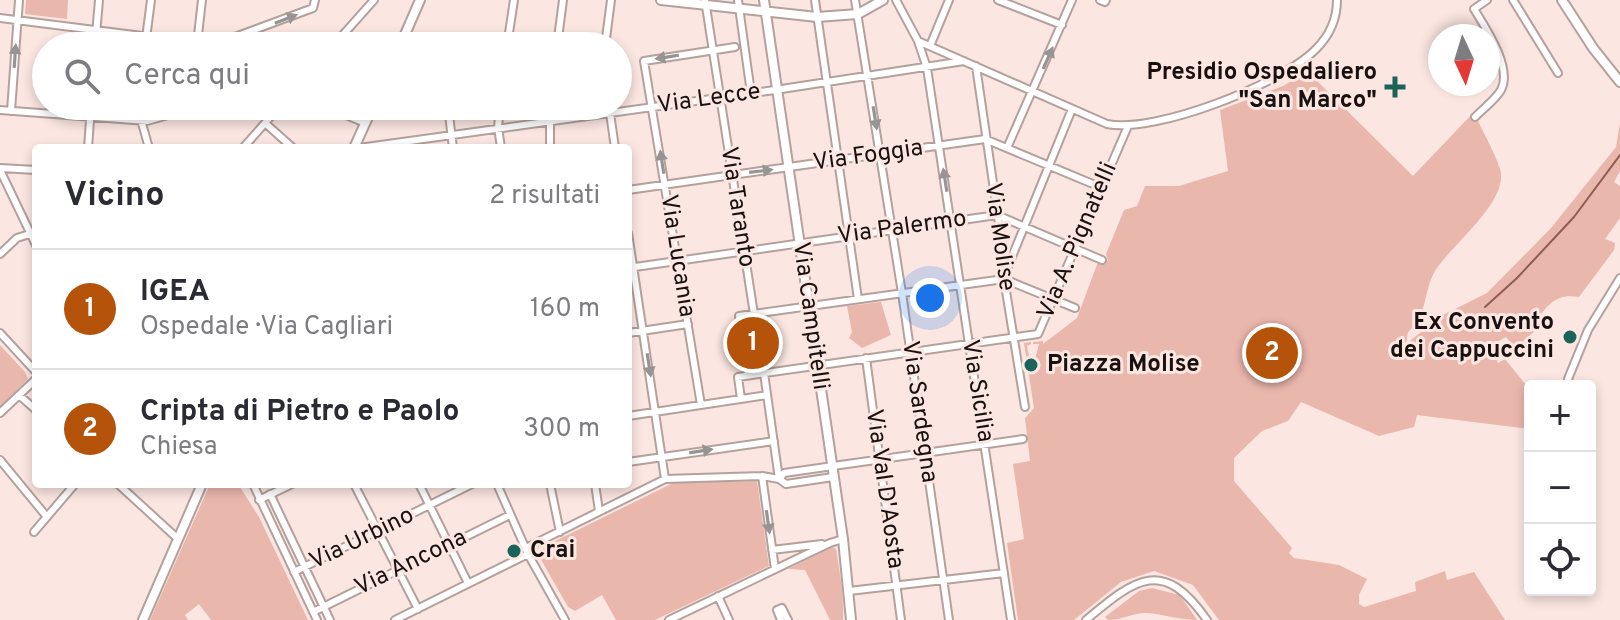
<!DOCTYPE html>
<html lang="it">
<meta charset="utf-8">
<style>
:root{--surface:#fff;--page:#f7f7f7;--text:#2b2b33;--muted:#7c7c81;--line:#e1e1e2;--accent:#b45309}
body{margin:0;font-family:Overpass,sans-serif;background:var(--page);color:var(--text)}
.controls{position:absolute;right:24px;bottom:24px;display:grid;overflow:hidden;border-radius:8px;box-shadow:0 4px 12px #0003}
.controls button{width:72px;height:72px;display:grid;place-items:center;padding:0;border:0;border-bottom:2px solid var(--line);background:var(--surface);color:var(--text);font:40px sans-serif}
.compass{position:absolute;left:1428px;top:24px;width:72px;height:72px;border-radius:50%;background:var(--surface);box-shadow:0 4px 12px #0003;rotate:176deg}
.you{position:absolute;left:930px;top:298px;width:28px;height:28px;margin:-20px;border:6px solid #fff;border-radius:50%;background:#1a73e8;box-shadow:0 0 0 12px #1a73e833}
.badge{display:grid;place-items:center;width:52px;height:52px;border-radius:50%;background:var(--accent);color:#fff;font-size:26px;font-weight:700}
.pin{position:absolute;translate:-50% -50%;border:4px solid #fff;box-shadow:0 2px 8px #0006}
.list{margin:0;padding:0;list-style:none}
h2{display:flex;justify-content:space-between;align-items:center;height:104px;margin:0;padding:0 32px;font-size:34px}
h2 small{font-size:26px;font-weight:400;color:var(--muted)}
.list li{display:grid;grid-template-columns:52px 1fr auto;gap:24px;align-items:center;box-sizing:border-box;height:120px;padding:0 32px;border-top:2px solid var(--line)}
.list b{display:block;font-size:30px;white-space:nowrap}
.list p{margin:0;font-size:26px;white-space:nowrap;color:var(--muted)}
.list em{font-size:26px;font-style:normal;color:var(--muted)}
.icon{flex:none;width:44px;height:44px;fill:none;stroke:currentColor;stroke-width:2;stroke-linecap:round;stroke-linejoin:round}
.map{position:relative;flex:none;width:1620px;height:620px;overflow:hidden}
.search{position:absolute;background:var(--surface);box-shadow:0 4px 12px #0003;left:32px;top:32px;width:600px;height:88px;display:flex;align-items:center;gap:20px;box-sizing:border-box;padding:0 28px;border-radius:44px;color:var(--muted);font-size:30px}
.panel{position:absolute;background:var(--surface);box-shadow:0 4px 12px #0003;left:32px;top:144px;width:600px;height:344px;border-radius:8px}
.map>svg:first-child{display:block}
</style>
<div class="map">
<svg width="1620" height="620" viewBox="0 0 1620 620">
<rect width="100%" height="100%" fill="#fbe6e1"/>
<path fill="#eab7ad" d="M26,0H68L67,19L25,14Z
M1307,71L1413,176L1474,112C1482,131 1494,150 1500,169C1510,201 1450,246 1435,271C1423,291 1428,316 1408,332L1406,344L1441,316L1487,293L1551,228L1616,147L1620,123V171L1614,182L1620,186V218L1605,239L1615,243L1614,250L1579,297C1557,293 1548,304 1536,321L1541,326L1523,341L1527,345L1518,353L1506,337L1494,344L1502,355L1496,359L1498,363L1505,359L1530,390V429L1417,415L1414,427L1379,436L1301,402L1288,421L1262,431L1234,458V481L1292,548L1289,553L1294,558L1339,565L1367,579L1359,595V604L1364,607L1416,591L1415,582L1445,571L1447,580L1474,572L1505,620H1219L1193,585L1154,571L1121,582L1074,620H1018L1007,543L1024,539L1013,464L1030,461L1025,418L1034,408L1024,343L1031,342V344L1027,346L1032,371L1039,344H1033V342L1043,341V344L1077,318L1098,262L1108,261L1106,254L1124,210L1137,206L1145,186H1179L1228,171L1220,110L1283,86Z
M881,302L891,335L862,348L849,338L852,332L847,306Z
M0,345L25,372L28,379L0,407Z
M757,481L769,566L655,620H616L602,595L575,611L568,607L539,556L545,546L673,483Z
M210,484H238L259,517L308,620H211L199,604L185,615L188,620H150Z
M832,547L836,549C840,573 844,596 843,620H830L805,570L788,569Z
M1152,588L1180,595L1197,620C1179,620 1164,614 1146,613C1132,613 1122,620 1108,620L1105,617L1139,591Z"/>
<g fill="none" stroke-linecap="round" stroke-linejoin="round">
<path stroke="#8e5c52" stroke-width="2" d="M1485,307L1517,278L1574,217L1620,155"/>
<g stroke="#b4a09c" stroke-width="10">
<path id="minor" d="M705,0L754,314
M738,0L751,93
M815,0L858,299
M855,0L902,293L949,620
M896,0L918,41L927,68L1011,620
M998,0L1062,25
M1100,0L1105,2L1106,0
M1513,0L1558,73
M0,18L213,45L313,8L315,0
M404,37L477,46
M918,41L1107,124C1155,134 1282,84 1316,49C1330,35 1337,19 1337,0
M197,44L202,0
M95,46L99,0
M145,46L151,0
M333,46L374,0
M507,46L514,0
M557,46L563,0
M605,46L611,0
M930,46L949,0
M976,66L1006,272L1004,279L1025,407
M137,106L149,148
M336,106L346,115L365,123
M448,106L453,148
M500,106L498,127L501,148
M550,106V148
M609,106L615,148
M0,110L147,121L182,111L188,106
M11,111L19,0
M1475,117C1483,109 1496,99 1501,90C1513,68 1485,27 1474,9L1487,0
M265,123L293,148
M88,148L91,106
M243,148L280,106
M359,148L775,90L964,61
M1007,148L1072,0
M0,168L36,170
M0,170L36,245
M628,190L985,139L1100,187
M628,233L665,479
M0,254L17,238L36,232
M628,268L997,215L1102,260
M1007,269L1072,109
M0,333L36,372
M628,333L688,324
M866,358L901,620
M764,373L779,479
M748,375L739,316L1004,279L1075,308
M1570,386L1568,379L1588,330L1620,278
M20,396L36,410
M741,399L738,377L1038,334L1128,126
M701,405L644,61L735,47
M0,413L36,379
M628,416L767,395
M0,460L47,517
M628,462L774,441
M762,476L775,569
M779,479L784,473L1023,439
M118,484L177,538
M253,484L317,620
M354,484L418,609
M419,484L468,583
M497,484L528,554L565,620
M550,484L560,532
M595,484L599,511
M270,494L330,620
M259,500L292,484
M34,532L75,484
M526,548L665,479L762,476L779,479L786,484L833,477
M772,550L822,544
M294,572L472,484
M849,591L1004,573
M718,596L729,620
M313,612L510,515
M395,620L528,554
M669,620L830,543L843,539
M781,620L777,610L782,608L788,620
M1086,620C1136,578 1163,557 1207,620"/>
</g>
<g stroke="#b4a09c" stroke-width="12">
<path id="tertiary" d="M661,0L817,17L858,14L883,0
M764,0L843,539L851,620
M1562,0L1593,48L1620,82
M400,46L420,0
M354,148L373,106
M143,620L202,484"/>
</g>
<use href="#minor" stroke="#fff" stroke-width="6"/>
<use href="#tertiary" stroke="#fff" stroke-width="8"/>
</g>
<defs><path id="oneway-solid" d="M-6-.8H1V-3.2L6.5 0L1 3.2V.8H-6Z" transform="scale(2)"/></defs>
<g fill="#979493">
<use href="#oneway-solid" transform="translate(286 19) rotate(-21)"/>
<use href="#oneway-solid" transform="translate(15 56) rotate(-86)"/>
<use href="#oneway-solid" transform="translate(667 57) rotate(171)"/>
<use href="#oneway-solid" transform="translate(1048 58) rotate(-66)"/>
<use href="#oneway-solid" transform="translate(875 118) rotate(81)"/>
<use href="#oneway-solid" transform="translate(662 162) rotate(-99)"/>
<use href="#oneway-solid" transform="translate(761 171) rotate(-7)"/>
<use href="#oneway-solid" transform="translate(945 180) rotate(-99)"/>
<use href="#oneway-solid" transform="translate(649 365) rotate(81)"/>
<use href="#oneway-solid" transform="translate(701 451) rotate(-9)"/>
<use href="#oneway-solid" transform="translate(768 522) rotate(82)"/>
</g>
<g fill="#196359" stroke="#fbe6e1" stroke-width="3">
<path d="M1391 75h8v8h8v8h-8v8h-8v-8h-8v-8h8z"/>
<circle cx="1570" cy="337" r="8"/>
<circle cx="1031" cy="365" r="8"/>
<circle cx="514" cy="551" r="8"/>
</g>
<g text-anchor="middle" dominant-baseline="central" stroke-width="6" stroke-linejoin="round" paint-order="stroke">
<g font-size="24" font-weight="bold" fill="#181110" stroke="#fbe6e1" text-anchor="end">
<text x="1377" y="73">Presidio Ospedaliero<tspan x="1377" dy="28">"San Marco"</tspan></text>
<text x="1554" y="323">Ex Convento<tspan x="1554" dy="28">dei Cappuccini</tspan></text>
<text x="1047" y="365" text-anchor="start">Piazza Molise</text>
<text x="530" y="551" text-anchor="start">Crai</text>
</g>
<g font-size="24" fill="#181110" stroke="#fbe6e1">
<text transform="translate(709 99) rotate(-8)">Via Lecce</text>
<text transform="translate(868 156) rotate(-8)">Via Foggia</text>
<text transform="translate(737 207) rotate(81)">Via Taranto</text>
<text transform="translate(902 228) rotate(-8)">Via Palermo</text>
<text transform="translate(999 237) rotate(82)">Via Molise</text>
<text transform="translate(1078 241) rotate(-67)">Via A. Pignatelli</text>
<text transform="translate(677 256) rotate(81)">Via Lucania</text>
<text transform="translate(810 316) rotate(82)">Via Campitelli</text>
<text transform="translate(977 391) rotate(81)">Via Sicilia</text>
<text transform="translate(919 412) rotate(82)">Via Sardegna</text>
<text transform="translate(884 489) rotate(82)">Via Val D'Aosta</text>
<text transform="translate(362 539) rotate(-26)">Via Urbino</text>
<text transform="translate(411 563) rotate(-26)">Via Ancona</text>
</g>
</g>
</svg>
<div class="controls">
<button>+</button>
<button>−</button>
<button><svg class="icon" aria-label="locate" viewBox="0 0 24 24"><circle cx="12" cy="12" r="6"/><path d="M12 2v4M12 18v4M2 12h4M18 12h4"/></svg></button>
</div>
<svg class="compass" viewBox="-18 -18 36 36"><path d="M0-13l5 13h-10z" fill="#e53935"/><path d="M0 13l5-13h-10z" fill="#7c7c81"/></svg>
<div class="you"></div>
<div class="pin badge" style="left:753px;top:343px">1</div>
<div class="pin badge" style="left:1272px;top:353px">2</div>
<div class="search"><svg class="icon" aria-label="search" viewBox="0 0 24 24"><circle cx="10" cy="10" r="6"/><path d="M15 15l6 6"/></svg>Cerca qui</div>
<section class="panel">
<h2>Vicino<small>2 risultati</small></h2>
<ul class="list">
<li><span class="badge">1</span><div><b>IGEA</b><p>Ospedale · Via Cagliari</p></div><em>160 m</em></li>
<li><span class="badge">2</span><div><b>Cripta di Pietro e Paolo</b><p>Chiesa</p></div><em>300 m</em></li>
</ul>
</section>
</div>
